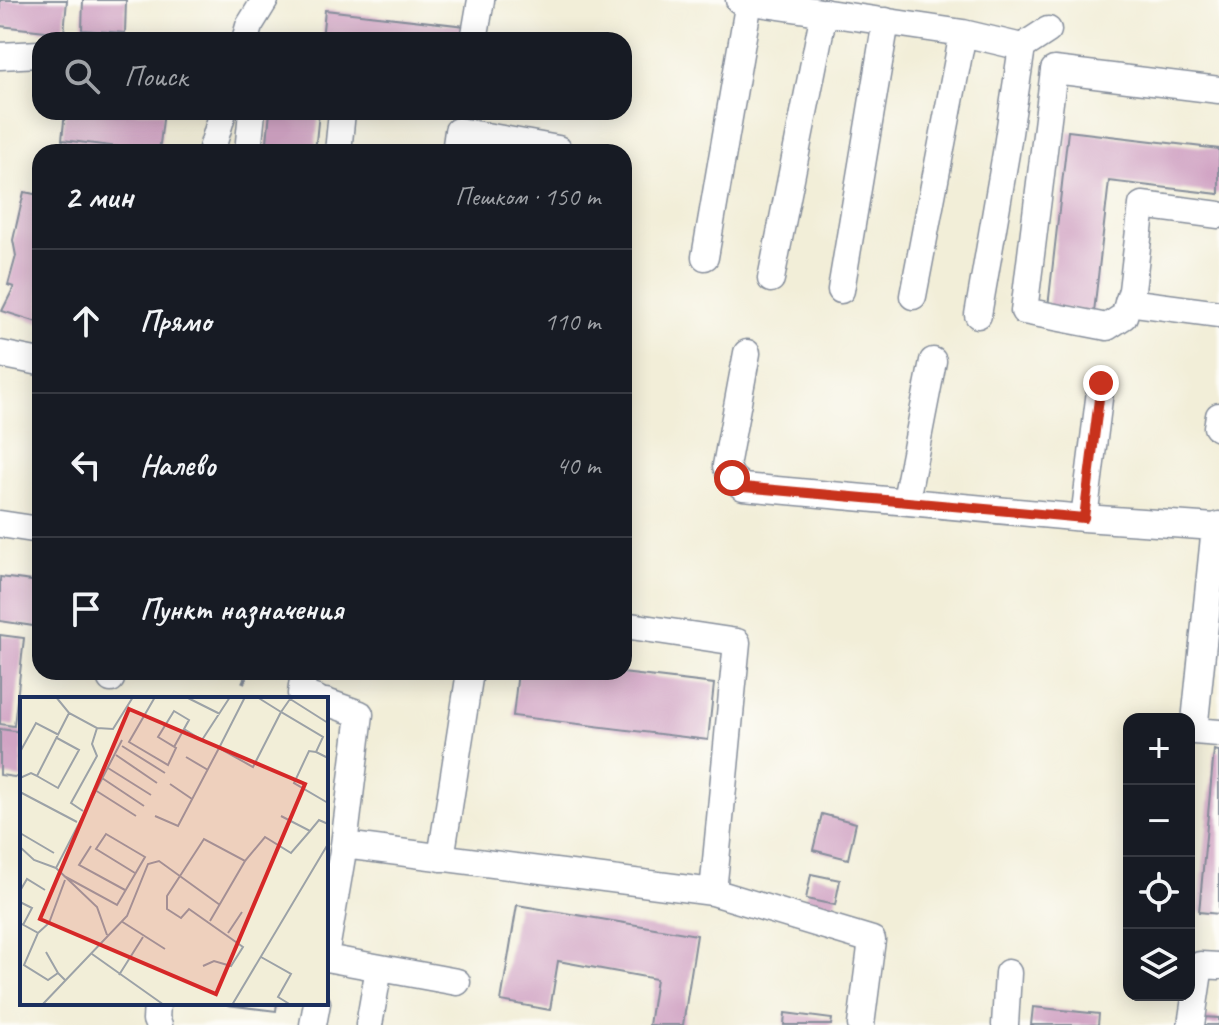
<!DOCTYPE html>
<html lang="ru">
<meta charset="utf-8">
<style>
:root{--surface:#171b24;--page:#20242c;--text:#f1f3f6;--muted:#9ea1a6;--line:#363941}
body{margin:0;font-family:Caveat,sans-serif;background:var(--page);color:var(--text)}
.controls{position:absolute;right:24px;bottom:24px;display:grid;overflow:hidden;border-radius:16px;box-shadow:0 4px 20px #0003}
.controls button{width:72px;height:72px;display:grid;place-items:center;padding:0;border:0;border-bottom:2px solid var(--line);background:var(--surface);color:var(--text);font:40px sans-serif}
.stop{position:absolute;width:24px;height:24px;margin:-18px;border:6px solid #c8321e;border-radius:50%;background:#fff}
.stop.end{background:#c8321e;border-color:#fff;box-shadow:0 2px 8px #0008}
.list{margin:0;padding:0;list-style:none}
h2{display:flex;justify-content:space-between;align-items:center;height:104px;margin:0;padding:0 32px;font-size:34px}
h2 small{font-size:26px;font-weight:400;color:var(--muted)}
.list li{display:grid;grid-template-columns:52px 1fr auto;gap:24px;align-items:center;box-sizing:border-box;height:144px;padding:0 32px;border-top:2px solid var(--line)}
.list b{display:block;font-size:30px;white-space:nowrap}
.list em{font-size:26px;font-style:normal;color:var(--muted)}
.icon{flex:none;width:44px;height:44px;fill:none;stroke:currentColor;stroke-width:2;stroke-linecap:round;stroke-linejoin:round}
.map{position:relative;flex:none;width:1219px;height:1025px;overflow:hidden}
.search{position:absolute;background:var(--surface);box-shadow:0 4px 20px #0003;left:32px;top:32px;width:600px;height:88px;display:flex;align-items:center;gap:20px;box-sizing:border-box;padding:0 28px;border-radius:24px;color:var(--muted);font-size:30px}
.panel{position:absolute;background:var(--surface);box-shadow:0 4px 20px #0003;left:32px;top:144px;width:600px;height:536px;border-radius:24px}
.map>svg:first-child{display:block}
</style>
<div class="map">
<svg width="1219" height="1025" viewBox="0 0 1219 1025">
<rect width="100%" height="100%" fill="#fdfcf7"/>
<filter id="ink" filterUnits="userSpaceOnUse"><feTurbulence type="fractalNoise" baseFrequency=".0125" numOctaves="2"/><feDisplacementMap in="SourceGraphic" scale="16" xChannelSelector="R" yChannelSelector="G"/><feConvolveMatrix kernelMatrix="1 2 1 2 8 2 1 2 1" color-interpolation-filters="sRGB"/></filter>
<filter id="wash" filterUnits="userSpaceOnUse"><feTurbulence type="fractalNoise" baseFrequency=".006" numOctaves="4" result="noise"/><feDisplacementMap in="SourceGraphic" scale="32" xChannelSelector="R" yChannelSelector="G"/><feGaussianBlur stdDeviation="1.8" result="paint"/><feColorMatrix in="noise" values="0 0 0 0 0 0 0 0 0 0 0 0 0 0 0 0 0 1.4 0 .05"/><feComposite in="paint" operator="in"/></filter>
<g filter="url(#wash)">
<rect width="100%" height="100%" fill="#f2eed8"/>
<g id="blocks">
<path fill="#d1a4c4" d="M0,0H67L64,33L0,26Z
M83,0H126L125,33L82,30Z
M325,10L465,26L463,40H322Z
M65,112H164L159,152L62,140Z
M270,112H319L315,152H266Z
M1068,131L1219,149V194L1109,181L1094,312L1048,307Z
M475,144L520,152H474Z
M24,192L40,195V323L2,311L14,287L8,285L16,256L13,240Z
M0,577L40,582V627L0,621Z
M0,635L24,638L14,726L0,724Z
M518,672H614L714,684L708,740L513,716Z
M0,729L22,732V778L0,775Z
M1214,750L1219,751V914L1199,912Z
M822,814L856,823L848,859L813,850Z
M811,874L840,880L835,905L806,899Z
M517,905L697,935L683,1025H649L656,979L558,961L550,1010L501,1001Z
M228,1003H277L276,1011L228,1005Z
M1033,1007L1099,1014L1098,1025H1031Z
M785,1013L832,1019L831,1025H784Z
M1203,1017L1219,1018V1025H1203Z"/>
</g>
</g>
<g filter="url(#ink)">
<use href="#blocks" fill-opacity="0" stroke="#868e9b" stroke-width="2"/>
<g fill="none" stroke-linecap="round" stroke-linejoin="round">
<g stroke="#868e9b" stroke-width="29">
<path id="minor" d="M739,0L963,33L1022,47L1048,30
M245,40L249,26L265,0
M474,40L481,0
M0,56L40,54
M1219,90L1054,70L1024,311L1107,327L1124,316L1132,290L1142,205L1219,215
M211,152L223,112
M248,152L252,112
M338,152L342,112
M455,152L458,131L558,149L557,152
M705,257L749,1
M771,279L824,12
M841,290L886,21
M913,296L963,33
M1128,302L1219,314
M978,315L1006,153L1022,47
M747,353L726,466L732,478L743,487L1084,518L1215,527
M0,354L40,362
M1219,416L1217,427L1219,428
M906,500L933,361
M1084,518L1101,383
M0,524L40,530
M1219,525L1215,527L1194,731L1219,733
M624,625L737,642L713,892L872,940L861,1025
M304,672L301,694L317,699
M111,679V672
M326,702L360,714L344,845L326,950
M344,845L713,892
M441,858L470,672
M326,958L457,982
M157,1003L156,1020L159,1025
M313,1025L317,1003
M369,1025L379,968
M1005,1025L1008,973
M1191,1025L1200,965L1219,966"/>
</g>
<path stroke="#868e9b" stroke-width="4" stroke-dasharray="6 6" stroke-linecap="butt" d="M243,683L248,672"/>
<use href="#minor" stroke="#fff" stroke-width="26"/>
</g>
</g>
<g fill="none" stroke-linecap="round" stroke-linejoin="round" filter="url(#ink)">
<path stroke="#c8321e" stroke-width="10" d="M732,478L743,487L1084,518L1101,383"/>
</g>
<g transform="translate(20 697)">
<rect width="308" height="308" fill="#f2eed8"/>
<path fill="none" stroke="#9ca2a7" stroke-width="2" d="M36,0L49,16L77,31L72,47L77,59L51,106L63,114M135,0L109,45L148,68L156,51L138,40L154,14L169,23L154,50M166,0L200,17M225,0L199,51L233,70L261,15L303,40L296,55L308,61M237,0L261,15L270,2M267,0L308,26M77,31L93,32L113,0M164,32L182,43L210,0M102,49L145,76M0,55L16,26L39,38M296,55L289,54L274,86L308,106M96,58L137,86M166,60L188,73M88,71L131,98M17,79L38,91L59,53L37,41M0,81L11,76L17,79L49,16M82,81L124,109M150,87L172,102M75,93L116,119M0,95L57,125M135,119L158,129L199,51M261,119L290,134L299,123L308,127M0,136L34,156M71,149L59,168L105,193M0,150L14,163L36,171M44,179L97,208L125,160L86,137L76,152L115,176M0,194L7,182L25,193M0,205L12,211L3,228M101,224L145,252M190,224L225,164M0,226L18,236L4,268L28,283L38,276L45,283M18,236L29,226L45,183M208,236L222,215M87,238L77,210L36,171L102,43M26,255L38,276M72,257L144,308M241,260L271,277L258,300L271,308M183,269L194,264L211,269L223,250L169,212L161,221L147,212V199L184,142L225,164L245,140L271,156L290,134M99,278L123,240M22,308L107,219L128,167L139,164L200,208M212,308L308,147"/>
<path fill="#d62828" fill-opacity="0.15" stroke="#d62828" stroke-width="4" d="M109,12L285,87L196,297L20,222Z"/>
<rect width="308" height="308" fill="none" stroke="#1b2f5e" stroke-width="4"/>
</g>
</svg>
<div class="controls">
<button>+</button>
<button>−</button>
<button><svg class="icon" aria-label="locate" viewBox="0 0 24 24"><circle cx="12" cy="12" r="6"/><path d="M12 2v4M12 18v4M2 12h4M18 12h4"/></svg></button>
<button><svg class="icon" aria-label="layers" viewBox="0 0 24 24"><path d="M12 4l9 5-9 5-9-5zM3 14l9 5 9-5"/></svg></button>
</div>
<div class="stop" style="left:732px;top:478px"></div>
<div class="stop end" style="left:1101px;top:383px"></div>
<div class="search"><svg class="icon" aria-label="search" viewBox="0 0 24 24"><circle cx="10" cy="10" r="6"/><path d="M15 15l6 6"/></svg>Поиск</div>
<section class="panel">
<h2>2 мин<small>Пешком · 150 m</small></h2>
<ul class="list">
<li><svg class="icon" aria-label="ahead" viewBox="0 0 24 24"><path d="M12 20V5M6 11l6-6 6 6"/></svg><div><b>Прямо</b></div><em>110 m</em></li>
<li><svg class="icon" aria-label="left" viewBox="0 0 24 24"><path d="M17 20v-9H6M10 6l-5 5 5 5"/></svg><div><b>Налево</b></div><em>40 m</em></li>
<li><svg class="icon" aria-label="arrive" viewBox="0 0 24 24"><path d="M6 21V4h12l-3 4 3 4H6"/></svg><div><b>Пункт назначения</b></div></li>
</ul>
</section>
</div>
